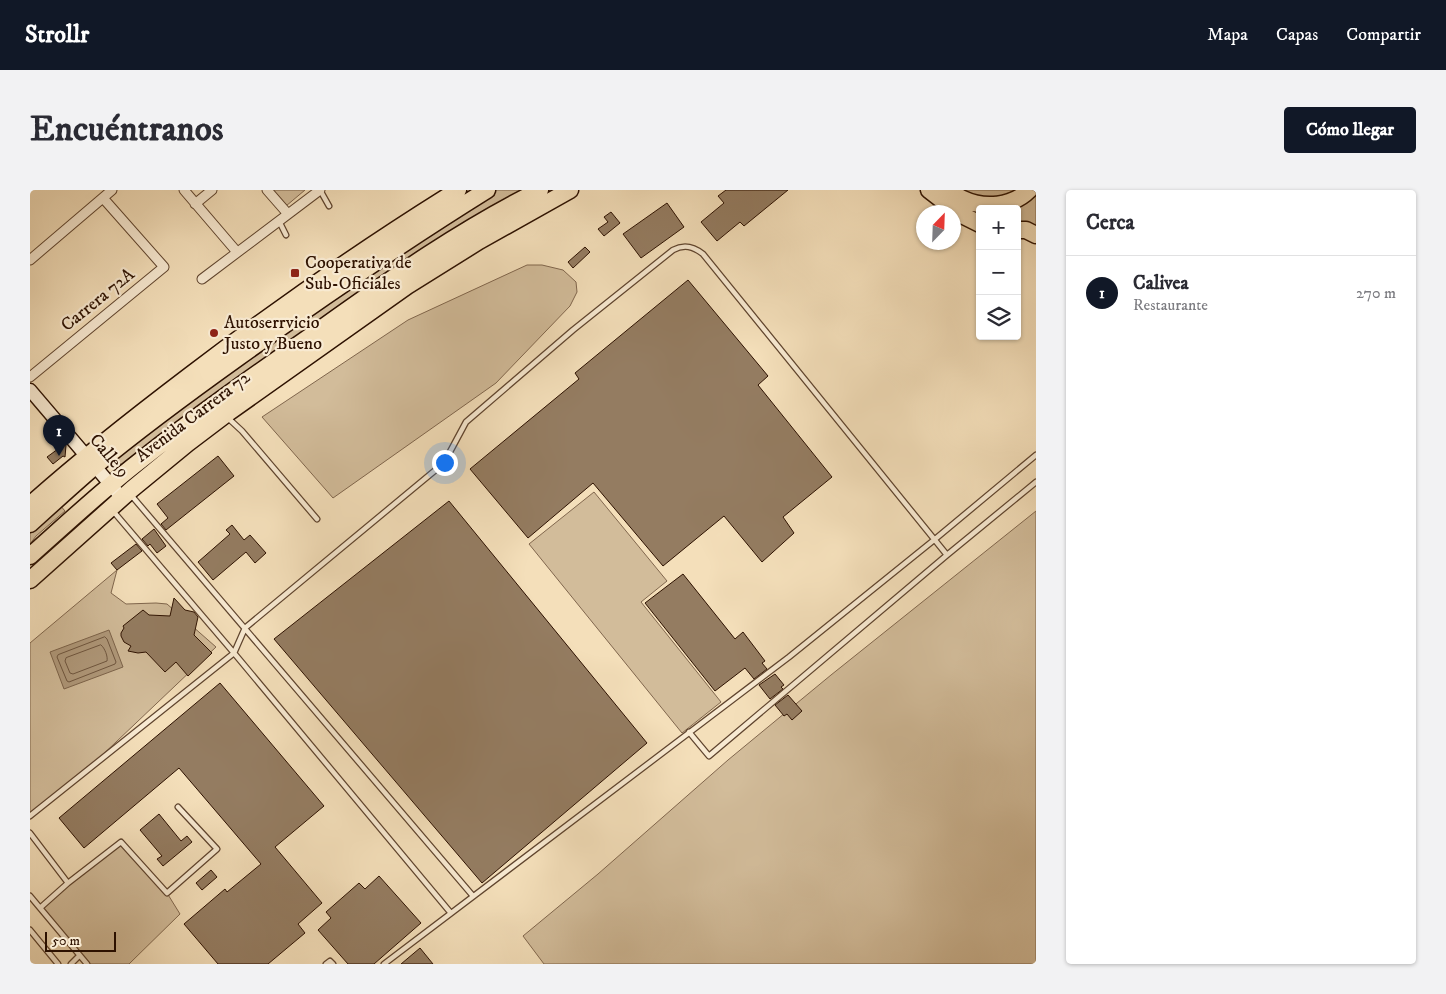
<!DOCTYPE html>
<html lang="es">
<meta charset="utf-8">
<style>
:root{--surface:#fff;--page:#f2f2f3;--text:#2b2b33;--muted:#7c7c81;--line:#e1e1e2;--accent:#111827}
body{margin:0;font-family:"IM FELL DW Pica",serif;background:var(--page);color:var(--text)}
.controls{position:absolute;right:15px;top:15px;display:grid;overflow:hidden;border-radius:5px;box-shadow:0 1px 4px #0004}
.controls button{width:45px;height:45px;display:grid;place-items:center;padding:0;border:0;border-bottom:1px solid var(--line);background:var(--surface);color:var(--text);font:25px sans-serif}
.compass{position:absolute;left:886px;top:15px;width:45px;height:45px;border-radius:50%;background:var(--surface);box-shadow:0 1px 4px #0004;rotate:23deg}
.scale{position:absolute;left:15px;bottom:12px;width:71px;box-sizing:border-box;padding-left:5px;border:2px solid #2d1100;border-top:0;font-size:14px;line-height:18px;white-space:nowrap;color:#2d1100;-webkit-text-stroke:4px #f8ead2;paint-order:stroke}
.you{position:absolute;left:414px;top:272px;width:18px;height:18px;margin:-12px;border:4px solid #fff;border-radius:50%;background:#1a73e8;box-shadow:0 0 0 8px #1a73e833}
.badge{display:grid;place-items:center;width:32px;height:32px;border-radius:50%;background:var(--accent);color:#fff;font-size:16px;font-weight:700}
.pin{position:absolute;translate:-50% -41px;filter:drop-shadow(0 1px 2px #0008)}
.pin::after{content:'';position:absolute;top:26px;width:18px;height:15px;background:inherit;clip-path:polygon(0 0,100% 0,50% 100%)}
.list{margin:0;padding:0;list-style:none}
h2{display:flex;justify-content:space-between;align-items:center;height:65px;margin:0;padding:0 20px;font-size:21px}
h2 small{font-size:16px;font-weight:400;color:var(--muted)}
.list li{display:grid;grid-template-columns:32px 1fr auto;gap:15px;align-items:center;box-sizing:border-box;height:75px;padding:0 20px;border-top:1px solid var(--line)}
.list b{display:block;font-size:19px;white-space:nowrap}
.list p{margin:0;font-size:16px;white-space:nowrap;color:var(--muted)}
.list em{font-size:16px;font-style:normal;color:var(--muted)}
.icon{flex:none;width:28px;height:28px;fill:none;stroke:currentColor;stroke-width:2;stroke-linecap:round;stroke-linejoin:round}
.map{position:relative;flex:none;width:1006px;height:774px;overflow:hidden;border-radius:5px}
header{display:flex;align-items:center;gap:30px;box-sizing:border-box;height:70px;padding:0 25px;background:var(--accent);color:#fff}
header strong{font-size:24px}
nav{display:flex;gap:28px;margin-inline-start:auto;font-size:18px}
.intro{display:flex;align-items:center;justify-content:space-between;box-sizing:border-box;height:120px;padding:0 30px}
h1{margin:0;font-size:35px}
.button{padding:12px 22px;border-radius:5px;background:var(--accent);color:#fff;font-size:18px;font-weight:700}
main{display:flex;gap:30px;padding:0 30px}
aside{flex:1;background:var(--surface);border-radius:5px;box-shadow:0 1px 4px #0004}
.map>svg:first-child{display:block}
</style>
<header>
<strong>Strollr</strong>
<nav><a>Mapa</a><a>Capas</a><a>Compartir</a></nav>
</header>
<div class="intro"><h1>Encuéntranos</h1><a class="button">Cómo llegar</a></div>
<main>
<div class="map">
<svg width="1006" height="774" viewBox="0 0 1006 774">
<rect width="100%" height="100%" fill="#f4dfba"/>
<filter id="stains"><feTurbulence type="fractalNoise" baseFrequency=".004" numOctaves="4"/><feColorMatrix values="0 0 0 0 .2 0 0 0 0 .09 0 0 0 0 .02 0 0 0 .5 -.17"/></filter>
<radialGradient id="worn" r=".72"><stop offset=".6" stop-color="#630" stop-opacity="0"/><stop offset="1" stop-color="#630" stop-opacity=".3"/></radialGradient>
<path fill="#d2bc9a" stroke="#80664d" d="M243,0H275L256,16Z
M465,0H500L93,277L84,266L188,187L434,20Z
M926,0H994L970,11Z
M1006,0V41L987,36V19H973Z
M497,75H512L533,80L546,92L547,102L540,116L466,193L303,308L232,227L378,130Z
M564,302L637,391L611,412L691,512L652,543L499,354Z
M29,314L35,321L6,346L0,354V341Z
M1006,321V774H514L493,746L568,684L698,570L801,485Z
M87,380L81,403L96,414L126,413L137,414L186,457L46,590L0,626V453Z
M91,652L137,703L150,724L99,774H57L10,718Z"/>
<path fill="#b0997b" stroke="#7c634a" d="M79,440L93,477L34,499L20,462Z"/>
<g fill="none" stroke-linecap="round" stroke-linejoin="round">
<path stroke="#6e553e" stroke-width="1" d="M75,447L77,449L86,472L85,474L39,492L37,491L27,467L28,465Z
M71,455C75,458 78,467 77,471L43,484L40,483L35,471L36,468Z"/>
</g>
<path fill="#947c61" stroke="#2d1100" d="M696,0H758L714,36L710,32L687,51L671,32L694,13L688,6Z
M637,13L654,37L611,68L593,44Z
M581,22L590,33L574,46L568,39L578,32L574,27Z
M555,57L560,62L543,78L538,72Z
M658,90L738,186L728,195L802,287L753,327L764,343L732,372L694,326L633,376L563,293L498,348L440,279L549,189L545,183Z
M26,246L34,254H35L36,255L35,267L33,266L23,274L17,267L28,259L20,251Z
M188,266L204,286L136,340L131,334L138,328L127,314Z
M419,311L617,553L452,693L244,449Z
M202,335L214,350L220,345L236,363L225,373L216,362L183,390L168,372L200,344L196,340Z
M124,339L136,356L127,363L120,354L118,356L112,349Z
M106,354L112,361L87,380L81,373Z
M653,384L705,449L713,442L735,471L732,473L737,479L724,489L715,478L685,501L615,413Z
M144,408L155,420L164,422L168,427L164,445L182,463L158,486L146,472L135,482L116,462L108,463L98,461L101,456L94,452L91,446V443L94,438L93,436L113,420L119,425L140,426Z
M745,484L754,495L751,497L753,499L740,509L729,495Z
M190,493L294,616L245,657L292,713L268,734L275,743L238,774H188L154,734L195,699L197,702L231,674L149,578L54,658L29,628Z
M758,505L772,521L762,530L757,524L754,526L745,515Z
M129,624L151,651L157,646L162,652L133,676L127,669L132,666L110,640Z
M181,680L187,687L172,700L166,693Z
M349,686L391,733L344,774H318L288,740L301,728L296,722L329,693L335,699Z
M390,758L403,774H371Z"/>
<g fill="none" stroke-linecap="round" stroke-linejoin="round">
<g stroke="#5f442e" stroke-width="7">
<path id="lane" d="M290,0L299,16
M249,31L256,45
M198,228L212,241L287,329
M101,305L443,706
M83,321L204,463L420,722
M659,542L679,566L917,365L1006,292
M0,626L204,463L215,438L414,273L436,232L543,140L643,60C654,54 663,56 673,64L917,365
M0,643L38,693
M0,706L57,774
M10,718L38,693L91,652L137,703L187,659L148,617
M0,740L28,774
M41,774L49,766
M296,774L300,771L303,774
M354,774L759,467L904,350L1006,265"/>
</g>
<g stroke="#5f442e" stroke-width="11">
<path id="street" d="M154,0L207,62
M237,0L258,24
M165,14L182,0
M0,70L82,0
M172,89L290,0
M0,187L134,77L73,8"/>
</g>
<g stroke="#2d1100" stroke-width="15">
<path id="secondary" d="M0,200L92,308"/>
</g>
<g stroke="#2d1100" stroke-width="19">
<path id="highway" d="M899,0L930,24L950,34
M919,0C924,3 928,7 933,9C954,19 982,17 999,0
M987,40H996L1006,45
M0,315C51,269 105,227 159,186C246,120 336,57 428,0
M0,334C21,315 43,295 65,276C111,238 160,202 209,167C290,109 372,53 457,0
M0,366C35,335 69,303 106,274C166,226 229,182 292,138C362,88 433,38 510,0
M0,390L102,299L158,253L195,225L377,96L449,51L540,0"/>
</g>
<use href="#lane" stroke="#f8ead2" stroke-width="4.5"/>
<use href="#street" stroke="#f8ead2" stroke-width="9"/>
<use href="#secondary" stroke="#f8ead2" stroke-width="12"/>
<use href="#highway" stroke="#f4dfba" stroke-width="16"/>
</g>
<g fill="#8f2418" stroke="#f8ead2" stroke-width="2">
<rect x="260" y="78" width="10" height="10" rx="2.5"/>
<circle cx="184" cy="143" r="5"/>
</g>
<g text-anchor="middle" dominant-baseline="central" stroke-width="4.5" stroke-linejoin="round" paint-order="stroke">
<g font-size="18" fill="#2d1100" stroke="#f8ead2" text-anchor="start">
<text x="275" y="73">Cooperativa de<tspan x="275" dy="21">Sub-Oficiales</tspan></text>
<text x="194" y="133">Autoserrvicio<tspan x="194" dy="21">Justo y Bueno</tspan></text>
</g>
<g font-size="18" fill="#2d1100" stroke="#f8ead2">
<text transform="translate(68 110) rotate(-39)">Carrera 72A</text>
<text transform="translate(163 227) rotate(-37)">Avenida Carrera 72</text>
<text transform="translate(79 266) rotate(50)">Calle 9</text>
</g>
</g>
<rect width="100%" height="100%" filter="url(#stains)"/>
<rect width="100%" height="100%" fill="url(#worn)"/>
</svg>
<div class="controls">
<button>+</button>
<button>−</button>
<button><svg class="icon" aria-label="layers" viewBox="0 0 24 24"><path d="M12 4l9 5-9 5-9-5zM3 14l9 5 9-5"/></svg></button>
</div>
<svg class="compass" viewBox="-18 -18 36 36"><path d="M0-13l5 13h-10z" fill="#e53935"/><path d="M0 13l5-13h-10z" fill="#7c7c81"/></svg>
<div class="scale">50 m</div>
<div class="you"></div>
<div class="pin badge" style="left:29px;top:266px">1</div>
</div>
<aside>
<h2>Cerca<small></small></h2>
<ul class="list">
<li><span class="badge">1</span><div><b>Calivea</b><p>Restaurante</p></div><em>270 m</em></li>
</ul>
</aside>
</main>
